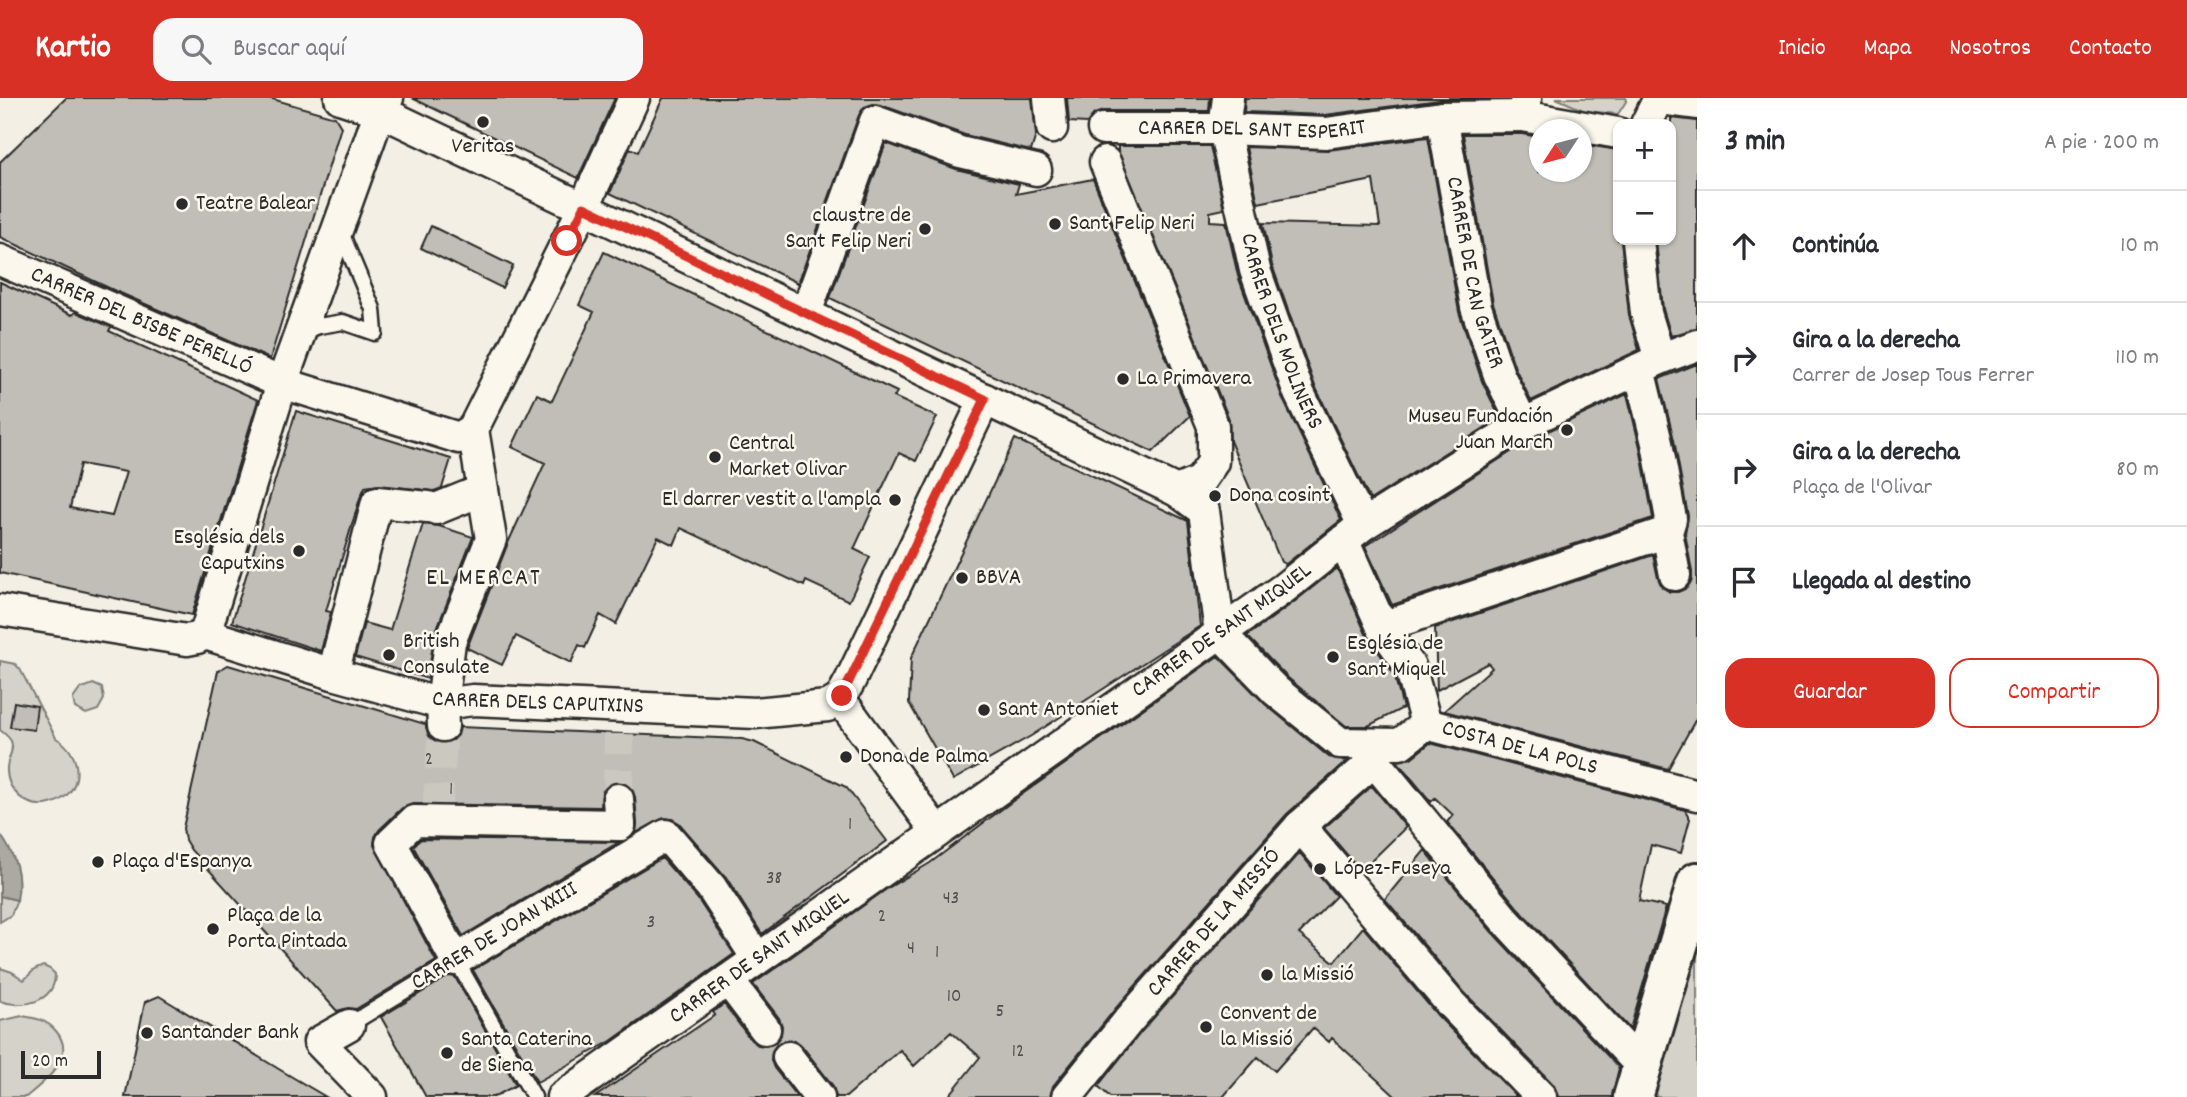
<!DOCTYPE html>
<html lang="es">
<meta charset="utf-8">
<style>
:root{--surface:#fff;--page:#f7f7f7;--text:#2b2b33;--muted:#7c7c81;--line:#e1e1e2;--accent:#d93025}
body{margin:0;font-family:Dekko,sans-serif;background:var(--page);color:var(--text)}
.controls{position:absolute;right:21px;top:21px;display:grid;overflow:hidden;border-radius:14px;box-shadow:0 2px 5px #0004}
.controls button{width:63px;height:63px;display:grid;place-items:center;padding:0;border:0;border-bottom:2px solid var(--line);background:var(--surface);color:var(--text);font:35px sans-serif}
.compass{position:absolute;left:1529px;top:21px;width:63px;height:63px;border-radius:50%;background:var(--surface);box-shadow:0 2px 5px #0004;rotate:234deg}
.scale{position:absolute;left:21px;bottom:18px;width:80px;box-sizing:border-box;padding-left:7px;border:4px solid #2b2b2b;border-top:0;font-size:19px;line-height:24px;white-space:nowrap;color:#2b2b2b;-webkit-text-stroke:5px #fbf7ec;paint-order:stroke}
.stop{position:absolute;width:21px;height:21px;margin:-16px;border:5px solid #d93025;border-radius:50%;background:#fff}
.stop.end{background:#d93025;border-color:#fff;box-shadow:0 2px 7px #0008}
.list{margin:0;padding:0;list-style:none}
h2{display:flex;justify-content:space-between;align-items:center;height:91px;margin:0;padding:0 28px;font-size:30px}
h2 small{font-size:23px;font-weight:400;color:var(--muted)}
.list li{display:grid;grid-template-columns:46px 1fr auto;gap:21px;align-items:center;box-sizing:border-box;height:112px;padding:0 28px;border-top:2px solid var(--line)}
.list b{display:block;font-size:26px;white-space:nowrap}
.list p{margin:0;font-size:23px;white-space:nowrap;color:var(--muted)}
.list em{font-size:23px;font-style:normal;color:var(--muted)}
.actions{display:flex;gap:14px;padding:21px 28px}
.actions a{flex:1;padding:16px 0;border:2px solid var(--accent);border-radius:21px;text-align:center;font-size:24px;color:var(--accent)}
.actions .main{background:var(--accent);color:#fff}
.icon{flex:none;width:38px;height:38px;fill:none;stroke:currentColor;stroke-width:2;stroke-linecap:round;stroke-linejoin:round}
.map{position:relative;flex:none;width:1697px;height:999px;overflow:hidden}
header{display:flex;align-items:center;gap:42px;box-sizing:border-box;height:98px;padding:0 35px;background:var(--accent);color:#fff}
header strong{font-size:33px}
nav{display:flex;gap:38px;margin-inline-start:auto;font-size:24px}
.search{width:490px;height:63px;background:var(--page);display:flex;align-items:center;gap:18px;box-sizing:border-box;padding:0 24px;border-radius:21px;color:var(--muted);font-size:26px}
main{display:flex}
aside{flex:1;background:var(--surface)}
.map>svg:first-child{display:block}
</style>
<header>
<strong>Kartio</strong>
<div class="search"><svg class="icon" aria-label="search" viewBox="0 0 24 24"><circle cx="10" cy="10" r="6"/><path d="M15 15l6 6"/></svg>Buscar aquí</div>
<nav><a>Inicio</a><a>Mapa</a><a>Nosotros</a><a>Contacto</a></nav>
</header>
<main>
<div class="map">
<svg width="1697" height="999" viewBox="0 0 1697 999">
<rect width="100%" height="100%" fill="#f3efe4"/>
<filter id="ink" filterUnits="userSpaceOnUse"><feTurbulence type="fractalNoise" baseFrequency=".0143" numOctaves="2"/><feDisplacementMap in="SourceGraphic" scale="14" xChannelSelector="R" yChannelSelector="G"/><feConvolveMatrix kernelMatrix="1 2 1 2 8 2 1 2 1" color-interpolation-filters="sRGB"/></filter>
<g filter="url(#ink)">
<path fill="#d5d2c9" stroke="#807e7a" stroke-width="2" d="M1556,0H1626L1627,2L1618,16L1585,13Z
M0,563L15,566L20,571L56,640C84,656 85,697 50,706C28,712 6,693 7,670C7,661 15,652 11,643C9,639 4,635 0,632Z
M93,586L102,590L104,601L98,612L86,616L75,610L73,601L80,591Z
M0,798L17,802L11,817L0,824Z
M1697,812V999H1645Z
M43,868L50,871L55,876C55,905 21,911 0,903V870L12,874L24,882L34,872Z
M22,918C36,920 47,922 56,933C78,959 45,983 26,999H0V923Z"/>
<path fill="#aca9a2" stroke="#787772" stroke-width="2" d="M0,736C15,757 22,776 17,802L0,798Z"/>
<path fill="#c0beb6" stroke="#2b2b2b" stroke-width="2" fill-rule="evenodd" d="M66,0H269L335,19L341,29L270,261L109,190L0,139V64Z
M412,0H615L578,80Z
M663,0H1032L1036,37L1031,53L965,37L881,7L873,6L864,9L859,17L798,185L610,95L630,50L638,54Z
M1067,0H1210L1209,13H1103L1094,16L1087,25L1069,24Z
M1245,0H1508L1440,2L1325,17L1244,14Z
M1671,20L1697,23V230L1671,238L1663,211L1656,142H1671Z
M1463,36H1522L1539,39V74H1581V46L1618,52V142H1621L1629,217L1639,252L1531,303L1515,270L1493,205Z
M1428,39L1459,214L1482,283L1500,320L1370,402L1315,288L1272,167L1263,125L1380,128L1373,82L1258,105L1246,49L1328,52Z
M886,45L956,71L1019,86L1016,96L1093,81L1190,318L1153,354L830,200Z
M1118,48H1210L1224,111L1210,114V123L1226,124L1238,178L1283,301L1341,422L1286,466L1281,464L1230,343L1229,321L1118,53Z
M431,128L513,168L502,190L421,150Z
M604,154L897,294L894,299L937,319L916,363L899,355L880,395L854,451L870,459L849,503L806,483L804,488L681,430L674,447L658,439L616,526L600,517L585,550L579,547L571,565L516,538L502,567L467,550L508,445L545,365L512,349L537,296L552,303L594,214L579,207Z
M0,184L72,217L76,214L111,229L109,233L258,302L192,517L0,475ZM80,366L126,374L112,418L70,410Z
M1697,266V619L1668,671L1444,613L1492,570L1488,565L1437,592L1435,530L1653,457L1658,480L1662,489L1670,494H1678L1687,490L1692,482V474L1685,435L1688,418L1674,342L1659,281Z
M1627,296L1640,349L1653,420L1392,507L1365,448L1531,341Z
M296,313L451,361L442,390L434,393L379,387L365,389L360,400L326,513L331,514L321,553L232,524Z
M1015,341L1188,423L1200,528L1031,638L953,682L909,605L911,560Z
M423,426L439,428L473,439L434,538L428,581L355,559L364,525L390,532Z
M1337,470L1366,536L1394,576L1403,610L1368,628H1346L1288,580L1247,538L1294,504Z
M1218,558L1265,606L1329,659L1347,663L1287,716L1116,910L1053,988L1050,999H948L980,959L951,934L914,968L900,952L846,999H836L833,988L802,948L795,943L786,942L777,946L772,953L771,962L774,970L797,999H595L715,917L713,914L724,906L751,942L758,947L766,948L775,945L781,937L782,928L779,920L753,886L888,790L930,765L1014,702Z
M228,567L425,626L429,638L436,644L443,645L453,642L458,637L460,629L742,641L754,644L846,689L887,743L762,836L726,779L679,725L672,721L664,720L636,735L637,726L635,699L632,691L625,685L616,684L608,687L602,694L601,709L413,706L402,710L379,732L375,739L374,747L436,863L356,911L348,910L337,913L191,752L185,742L183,730L218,573Z
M14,604L37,608L34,632L10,629Z
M1430,645L1685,712L1690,721L1681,755L1651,747L1639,803L1666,809L1630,931L1517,809L1447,724L1453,717L1435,700L1431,704L1397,663L1411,660Z
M1372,688L1406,729L1361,773L1324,730Z
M421,741L619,744L463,838L413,748Z
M1425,752L1491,833L1619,970L1612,999H1558L1554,987L1464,894L1385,801Z
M1300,755L1336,798L1299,836L1334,864L1363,829L1438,918L1517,999H1396L1332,940L1329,944L1313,930L1275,973L1258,959L1223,999H1110L1098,988L1142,933Z
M662,760L697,800L734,856L611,943L537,984L473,872Z
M449,878L455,879L516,987L494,999H426L381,919Z
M159,898L282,973L326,999H125L145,904Z"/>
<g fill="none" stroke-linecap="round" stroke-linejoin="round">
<path stroke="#cbc8bf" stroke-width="30" stroke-dasharray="30 15" stroke-linecap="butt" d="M618,701L619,636
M437,717L443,628"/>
<g stroke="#2b2b2b" stroke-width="19">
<path id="lane" d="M302,234L319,228L343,224L375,235L373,211L340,132
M349,927L456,862L534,999"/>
</g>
<g stroke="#2b2b2b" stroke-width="35">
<g id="street">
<path d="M340,0L380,13L388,0"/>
<path d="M1049,0L1052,30"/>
<path id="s1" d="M1228,0L1224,31L1255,172L1299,295L1363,427"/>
<path d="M1526,0L1523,18L1618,35"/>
<path d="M1659,1L1697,6"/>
<path id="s2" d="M1442,19L1476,209L1499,277L1523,326"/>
<path d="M1646,26L1659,0"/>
<path id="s3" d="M1103,31H1224L1326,35L1442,19L1523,18"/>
<path d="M1105,64L1213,328V364L1200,383L1177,393"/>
<path d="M1638,142L1646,215L1660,261"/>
<path id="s4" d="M0,162L282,285L459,340L473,331L584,109L634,0"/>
<path d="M806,215L875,23L960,54L1036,72"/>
<path d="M1639,271L1657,345L1671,421L1667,434L1675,477"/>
<path d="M436,411L483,392"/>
<path d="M1344,444L1382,529L1410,568L1426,626"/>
<path d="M0,512L187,542L197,540L205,536"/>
<path d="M1382,529L1667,434"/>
<path id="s5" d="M205,536L282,285L380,13L1177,393L1204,413L1220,535L1276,593L1340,645L1400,646L1426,626L1697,697"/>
<path d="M205,536L333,576L442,606L473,602L755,615L828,608L840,601L850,583L985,301"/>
<path d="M333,576L377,404L428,409"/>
<path d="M840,601L937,734"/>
<path d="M443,628L442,606L450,544L491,441L473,331"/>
<path d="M618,701L620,727"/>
<path d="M620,727L414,723L391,745L456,862L666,737L711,789L757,860"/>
<path d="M1300,728L1451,906L1541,999"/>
<path d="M728,882L765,931"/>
<path d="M349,927L319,944L372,999"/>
<path d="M788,959L819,999"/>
<path id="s6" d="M562,999L1284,490L1363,427L1523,326L1660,261L1697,247"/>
<path id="s7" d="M1067,999L1129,922L1300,728L1374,663L1504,821L1642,969"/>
</g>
</g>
<g stroke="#2b2b2b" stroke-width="44">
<path id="secondary" d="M1633,999L1697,784"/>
</g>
<use href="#lane" stroke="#fbf7ec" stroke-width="14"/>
<use href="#street" stroke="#fbf7ec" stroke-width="30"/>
<use href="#secondary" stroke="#fbf7ec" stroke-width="38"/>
</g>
</g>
<g fill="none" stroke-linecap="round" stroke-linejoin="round" filter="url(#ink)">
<path stroke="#d93025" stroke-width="9" d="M567,143L584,109L985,301L842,598"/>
</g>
<g fill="#2b2b2b" stroke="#fbf7ec" stroke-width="2.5">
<circle cx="483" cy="24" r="7"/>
<circle cx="182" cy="106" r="7"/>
<circle cx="1055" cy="126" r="7"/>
<circle cx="925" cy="131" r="7"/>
<circle cx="1123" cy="281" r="7"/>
<circle cx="1567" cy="332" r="7"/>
<circle cx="715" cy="359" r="7"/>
<circle cx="1215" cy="398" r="7"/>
<circle cx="895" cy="402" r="7"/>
<circle cx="299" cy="453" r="7"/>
<circle cx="962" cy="480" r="7"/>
<circle cx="389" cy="557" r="7"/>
<circle cx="1333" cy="559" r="7"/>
<circle cx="984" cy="612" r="7"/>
<circle cx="846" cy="659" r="7"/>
<circle cx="98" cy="764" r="7"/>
<circle cx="1320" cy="771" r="7"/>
<circle cx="213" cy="831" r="7"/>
<circle cx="1267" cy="877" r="7"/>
<circle cx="1206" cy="929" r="7"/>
<circle cx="147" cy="935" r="7"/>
<circle cx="447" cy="955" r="7"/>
</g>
<g text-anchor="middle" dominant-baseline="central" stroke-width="5" stroke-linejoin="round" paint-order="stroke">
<g font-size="19" fill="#50504e">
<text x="429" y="662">2</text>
<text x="451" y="692">1</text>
<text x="850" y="727">1</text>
<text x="774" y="781">38</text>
<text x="951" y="801">43</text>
<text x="882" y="819">2</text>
<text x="651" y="825">3</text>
<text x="911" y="851">4</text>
<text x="937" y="855">1</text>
<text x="954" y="899">10</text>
<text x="1000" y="914">5</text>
<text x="1018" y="954">12</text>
</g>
<g font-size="23" fill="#2b2b2b" stroke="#fbf7ec">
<text stroke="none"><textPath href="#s3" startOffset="149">CARRER DEL SANT ESPERIT</textPath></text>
<text stroke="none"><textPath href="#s2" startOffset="159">CARRER DE CAN GATER</textPath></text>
<text stroke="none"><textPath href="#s4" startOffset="154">CARRER DEL BISBE PERELLÓ</textPath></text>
<text stroke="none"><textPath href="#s1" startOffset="242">CARRER DELS MOLINERS</textPath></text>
<text stroke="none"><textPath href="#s6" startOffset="808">CARRER DE SANT MIQUEL</textPath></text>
<text transform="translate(538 606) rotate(2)">CARRER DELS CAPUTXINS</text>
<text stroke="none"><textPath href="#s5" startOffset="1944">COSTA DE LA POLS</textPath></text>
<text stroke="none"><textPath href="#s7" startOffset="228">CARRER DE LA MISSIÓ</textPath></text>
<text transform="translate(495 839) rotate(-31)">CARRER DE JOAN XXIII</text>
<text stroke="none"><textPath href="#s6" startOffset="242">CARRER DE SANT MIQUEL</textPath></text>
</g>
<g font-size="23" fill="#2b2b2b" stroke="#fbf7ec" text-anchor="start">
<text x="483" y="49" text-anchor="middle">Veritas</text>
<text x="196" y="106">Teatre Balear</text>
<text x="911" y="118" text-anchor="end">claustre de<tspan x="911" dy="26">Sant Felip Neri</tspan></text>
<text x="1069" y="126">Sant Felip Neri</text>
<text x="1137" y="281">La Primavera</text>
<text x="1553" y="319" text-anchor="end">Museu Fundación<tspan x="1553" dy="26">Juan March</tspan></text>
<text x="729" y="346">Central<tspan x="729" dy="26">Market Olivar</tspan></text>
<text x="1229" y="398">Dona cosint</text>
<text x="881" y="402" text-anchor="end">El darrer vestit a l'ampla</text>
<text x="285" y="440" text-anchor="end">Església dels<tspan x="285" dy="26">Caputxins</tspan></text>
<text x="976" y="480">BBVA</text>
<text x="403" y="544">British<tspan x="403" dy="26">Consulate</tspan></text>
<text x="1347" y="546">Església de<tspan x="1347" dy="26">Sant Miquel</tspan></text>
<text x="998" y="612">Sant Antoniet</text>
<text x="860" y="659">Dona de Palma</text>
<text x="112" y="764">Plaça d'Espanya</text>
<text x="1334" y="771">López-Fuseya</text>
<text x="227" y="818">Plaça de la<tspan x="227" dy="26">Porta Pintada</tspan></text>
<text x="1281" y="877">la Missió</text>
<text x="1220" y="916">Convent de<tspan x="1220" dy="26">la Missió</tspan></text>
<text x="161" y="935">Santander Bank</text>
<text x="461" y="942">Santa Caterina<tspan x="461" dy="26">de Siena</tspan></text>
</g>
<g font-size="24" letter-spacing="2" fill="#2b2b2b" stroke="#fbf7ec">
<text x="484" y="481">EL MERCAT</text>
</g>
</g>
</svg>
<div class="controls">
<button>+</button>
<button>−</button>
</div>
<svg class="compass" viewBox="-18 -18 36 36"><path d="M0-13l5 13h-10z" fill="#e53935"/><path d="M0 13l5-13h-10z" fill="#7c7c81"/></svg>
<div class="scale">20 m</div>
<div class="stop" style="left:567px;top:143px"></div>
<div class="stop end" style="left:842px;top:598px"></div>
</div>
<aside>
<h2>3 min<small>A pie · 200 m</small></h2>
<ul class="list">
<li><svg class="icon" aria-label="ahead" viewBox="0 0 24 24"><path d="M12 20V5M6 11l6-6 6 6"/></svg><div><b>Continúa</b></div><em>10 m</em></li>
<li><svg class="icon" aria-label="right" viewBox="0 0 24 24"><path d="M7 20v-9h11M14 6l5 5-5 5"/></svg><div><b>Gira a la derecha</b><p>Carrer de Josep Tous Ferrer</p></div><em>110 m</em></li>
<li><svg class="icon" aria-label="right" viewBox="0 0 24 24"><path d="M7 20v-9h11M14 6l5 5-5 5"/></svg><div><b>Gira a la derecha</b><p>Plaça de l'Olivar</p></div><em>80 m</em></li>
<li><svg class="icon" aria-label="arrive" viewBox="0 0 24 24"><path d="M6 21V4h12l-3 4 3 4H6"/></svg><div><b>Llegada al destino</b></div></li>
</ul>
<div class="actions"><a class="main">Guardar</a><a>Compartir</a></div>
</aside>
</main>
